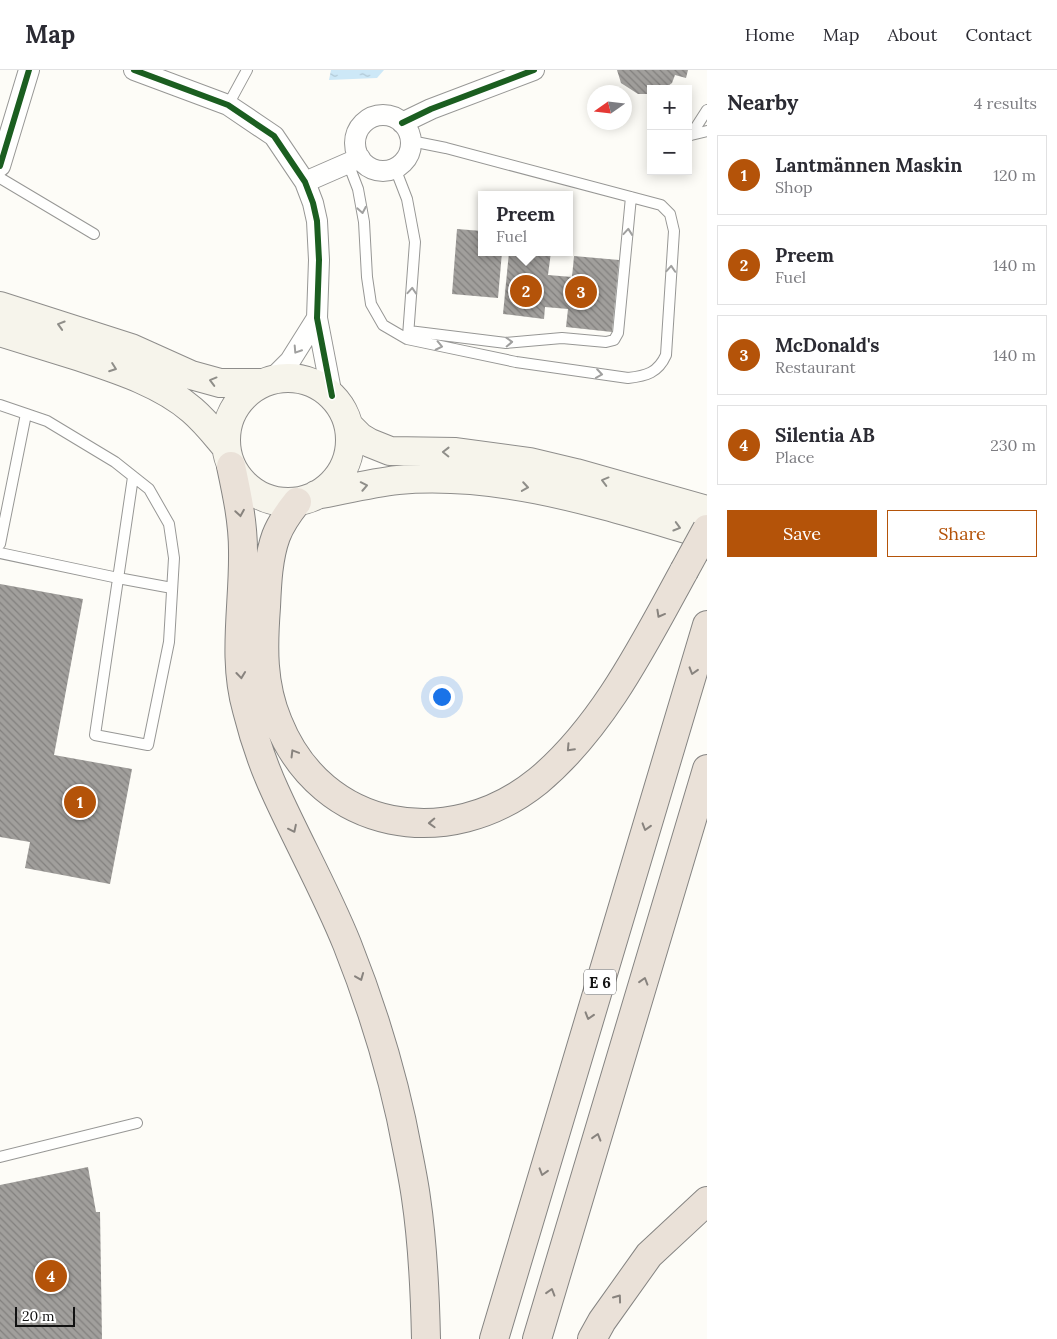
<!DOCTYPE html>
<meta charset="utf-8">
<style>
:root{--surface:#fff;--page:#f2f2f3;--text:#2b2b33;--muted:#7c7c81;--line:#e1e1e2;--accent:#b45309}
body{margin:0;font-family:Lora,serif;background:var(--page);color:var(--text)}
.controls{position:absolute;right:15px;top:15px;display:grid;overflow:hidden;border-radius:0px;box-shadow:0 2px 12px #0003}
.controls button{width:45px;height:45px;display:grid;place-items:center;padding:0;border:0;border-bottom:1px solid var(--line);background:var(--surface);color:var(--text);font:25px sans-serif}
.compass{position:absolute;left:587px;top:15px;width:45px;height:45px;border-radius:50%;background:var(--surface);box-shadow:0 2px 12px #0003;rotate:256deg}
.scale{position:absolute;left:15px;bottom:12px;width:60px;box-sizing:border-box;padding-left:5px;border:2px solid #111;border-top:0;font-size:14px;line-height:18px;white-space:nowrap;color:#111;-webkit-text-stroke:4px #fff;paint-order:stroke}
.you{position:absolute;left:441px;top:626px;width:18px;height:18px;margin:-12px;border:4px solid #fff;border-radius:50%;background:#1a73e8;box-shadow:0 0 0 8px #1a73e833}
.badge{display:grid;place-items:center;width:32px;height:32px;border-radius:50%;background:var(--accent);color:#fff;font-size:16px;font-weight:700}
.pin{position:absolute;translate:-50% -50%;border:2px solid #fff;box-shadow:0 1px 5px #0006}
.popup{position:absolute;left:478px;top:121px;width:95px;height:65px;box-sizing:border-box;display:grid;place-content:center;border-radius:0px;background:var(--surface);filter:drop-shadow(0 1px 4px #0005);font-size:16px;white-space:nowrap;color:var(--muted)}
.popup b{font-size:19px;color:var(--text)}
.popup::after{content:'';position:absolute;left:50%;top:100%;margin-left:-10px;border:10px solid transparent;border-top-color:var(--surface)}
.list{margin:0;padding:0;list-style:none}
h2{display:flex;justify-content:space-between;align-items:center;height:65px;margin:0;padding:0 20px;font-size:21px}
h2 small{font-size:16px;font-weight:400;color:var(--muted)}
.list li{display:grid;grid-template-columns:32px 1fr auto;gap:15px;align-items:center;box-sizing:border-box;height:80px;margin:0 10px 10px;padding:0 10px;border:1px solid var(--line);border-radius:0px}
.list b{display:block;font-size:19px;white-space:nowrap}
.list p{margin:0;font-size:16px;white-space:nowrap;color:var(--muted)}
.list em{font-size:16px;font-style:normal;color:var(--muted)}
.actions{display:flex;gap:10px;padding:15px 20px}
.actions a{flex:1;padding:11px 0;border:1px solid var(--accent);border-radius:0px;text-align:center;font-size:18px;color:var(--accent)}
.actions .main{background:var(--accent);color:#fff}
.map{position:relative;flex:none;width:707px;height:1269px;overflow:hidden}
header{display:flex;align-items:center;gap:30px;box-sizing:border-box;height:70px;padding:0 25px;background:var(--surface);border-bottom:1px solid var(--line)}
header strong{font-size:24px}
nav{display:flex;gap:28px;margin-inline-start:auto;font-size:18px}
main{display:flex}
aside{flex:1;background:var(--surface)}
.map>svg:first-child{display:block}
</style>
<header>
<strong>Map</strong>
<nav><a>Home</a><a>Map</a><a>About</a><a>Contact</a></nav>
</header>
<main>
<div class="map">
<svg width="707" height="1269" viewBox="0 0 707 1269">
<defs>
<pattern id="water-ripples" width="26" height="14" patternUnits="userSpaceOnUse" patternTransform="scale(1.25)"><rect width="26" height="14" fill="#cde8f7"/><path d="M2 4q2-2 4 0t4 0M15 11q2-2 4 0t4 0" fill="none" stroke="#afc6d3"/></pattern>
<pattern id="building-back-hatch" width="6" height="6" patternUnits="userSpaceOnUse" patternTransform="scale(1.25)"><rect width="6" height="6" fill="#a19f9c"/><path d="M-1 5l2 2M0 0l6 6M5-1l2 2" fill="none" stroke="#82807e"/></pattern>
</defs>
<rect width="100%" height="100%" fill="#fdfcf7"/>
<path fill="url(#water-ripples)" d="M331,0H384L377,8L329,10Z"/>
<path fill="url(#building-back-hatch)" d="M617,0H688L686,8L675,5L672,13L664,19H651V24H638L621,13Z
M457,159L482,161V182H502L498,228L452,224Z
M509,182H551L548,205L572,207L574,186L619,190L612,262L566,257L568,239L545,237L544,249L503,244Z
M0,514L83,529L54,685L132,699L110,814L25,798L30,772L0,767Z
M88,1097L96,1142H100L102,1269H0V1115Z"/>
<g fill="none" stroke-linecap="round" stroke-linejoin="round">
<g stroke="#979795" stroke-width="12">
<path id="service" d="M228,35L247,0
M691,65L707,40
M691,65L707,61
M348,93L358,119L364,152L367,207L371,234L383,255L407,269L516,292L628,308C646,306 658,303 666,285L674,161L670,144L661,135L446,78L411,71
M395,98L407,129L415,172L408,266
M0,108L94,164
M409,261L506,273L562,268L606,272L614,270L618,263L631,127
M0,335L47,351L115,392L149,419L169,454L174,488L169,572L148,675L95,665L133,407
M0,474L26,344
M0,483L118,508L172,518
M0,1087L137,1053"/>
</g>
<g stroke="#979795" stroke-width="22">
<path id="minor" d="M134,0L228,35L274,66L305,112L313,133L317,151L319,190L317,248L332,326
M355 73a28 28 0 1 1 56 0a28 28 0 1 1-56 0Z
M402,53L431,39L534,0
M0,96L29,0
M305,112L360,88
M272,309L290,291L317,248"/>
</g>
<g stroke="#8e8d8b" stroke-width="30">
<path id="secondary" d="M0,236L131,278L191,305L220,313H261
M0,262C26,270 52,278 77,286C116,299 161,313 192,340C205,351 215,364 226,377
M226 370a62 62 0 1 1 124 0a62 62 0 1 1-124 0Z
M349,356L360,367L370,373L390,381L456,382L530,392L576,403L707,440
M316,425C343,420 371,413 398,410C505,401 606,436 707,465"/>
</g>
<g stroke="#858482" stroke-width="30">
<path id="motorway" d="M231,396C237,424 243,452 243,481C244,534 232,588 247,640C254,668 263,695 275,721C298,772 326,822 347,874C374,942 395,1011 408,1083C411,1098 414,1113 416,1128C423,1175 425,1222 426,1269
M297,432C289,442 281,453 276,466C268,488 267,514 266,537C263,577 262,614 278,652C322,762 449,783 538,711C603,657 644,574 684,501
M494,1269L707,555
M537,1269L707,699
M592,1269L602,1251L649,1185L707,1131"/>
</g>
<use href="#service" stroke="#fffffe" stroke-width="10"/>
<use href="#minor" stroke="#fffffe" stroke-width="20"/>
<use href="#secondary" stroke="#f6f4eb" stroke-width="28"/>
<use href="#motorway" stroke="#eae1d8" stroke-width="28"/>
<g stroke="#858482" stroke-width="30" stroke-linecap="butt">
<path id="motorway-bridge" d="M684,501L707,459"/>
</g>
<use href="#motorway-bridge" stroke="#eae1d8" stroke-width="28"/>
<g stroke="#fff" stroke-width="9">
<path id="cycleway" d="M134,0L228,35L274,66L305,112L313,133L317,151L319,190L317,248L332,326
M402,53L431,39L534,0
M0,96L29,0"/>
</g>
<use href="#cycleway" stroke="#1b5e20" stroke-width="6"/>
</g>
<defs><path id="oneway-chevron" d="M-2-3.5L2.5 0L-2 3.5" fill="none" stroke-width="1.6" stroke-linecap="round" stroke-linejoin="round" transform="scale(1.25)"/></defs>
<g stroke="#a0a09f">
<use href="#oneway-chevron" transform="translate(362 140) rotate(80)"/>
<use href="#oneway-chevron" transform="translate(628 162) rotate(-85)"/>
<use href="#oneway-chevron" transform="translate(671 199) rotate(-86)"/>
<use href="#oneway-chevron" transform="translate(412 221) rotate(-86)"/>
<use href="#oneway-chevron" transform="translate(509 272) rotate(-2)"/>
<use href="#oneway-chevron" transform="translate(439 276) rotate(12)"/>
<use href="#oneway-chevron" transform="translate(297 280) rotate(123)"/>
<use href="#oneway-chevron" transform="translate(599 304) rotate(8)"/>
</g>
<g stroke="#8f8e89">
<use href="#oneway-chevron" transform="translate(61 255) rotate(-163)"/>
<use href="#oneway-chevron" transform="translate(113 298) rotate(20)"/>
<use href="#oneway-chevron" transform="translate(213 311) rotate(-165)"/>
<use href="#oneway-chevron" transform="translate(446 382) rotate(-179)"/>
<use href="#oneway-chevron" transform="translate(605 411) rotate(-165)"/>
<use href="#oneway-chevron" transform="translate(364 416) rotate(-11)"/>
<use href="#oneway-chevron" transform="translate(525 417) rotate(9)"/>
<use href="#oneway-chevron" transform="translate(677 457) rotate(16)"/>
</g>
<g stroke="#88837e">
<use href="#oneway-chevron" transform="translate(240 443) rotate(81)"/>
<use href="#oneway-chevron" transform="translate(660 544) rotate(119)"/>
<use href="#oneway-chevron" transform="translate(693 601) rotate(107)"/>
<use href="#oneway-chevron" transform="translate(241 605) rotate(84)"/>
<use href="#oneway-chevron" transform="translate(570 678) rotate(133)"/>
<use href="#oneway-chevron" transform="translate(294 683) rotate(-121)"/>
<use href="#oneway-chevron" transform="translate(432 753) rotate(178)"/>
<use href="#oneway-chevron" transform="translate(646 757) rotate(107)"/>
<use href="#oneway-chevron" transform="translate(293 759) rotate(64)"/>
<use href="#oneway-chevron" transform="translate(360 907) rotate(68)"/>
<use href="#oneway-chevron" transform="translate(644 911) rotate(-73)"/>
<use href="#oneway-chevron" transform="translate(589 946) rotate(107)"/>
<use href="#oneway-chevron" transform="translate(597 1067) rotate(-73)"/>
<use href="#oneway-chevron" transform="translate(543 1102) rotate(107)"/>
<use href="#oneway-chevron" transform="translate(551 1222) rotate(-73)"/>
<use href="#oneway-chevron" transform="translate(618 1228) rotate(-54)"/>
</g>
<g text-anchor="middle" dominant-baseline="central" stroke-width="5" stroke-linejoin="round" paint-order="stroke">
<rect fill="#fff" stroke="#585858" stroke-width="1" x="584" y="899.5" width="32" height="25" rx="4"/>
<g font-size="15" font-weight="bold" fill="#111">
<text x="600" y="912">E 6</text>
</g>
</g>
</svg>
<div class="controls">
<button>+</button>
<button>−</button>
</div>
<svg class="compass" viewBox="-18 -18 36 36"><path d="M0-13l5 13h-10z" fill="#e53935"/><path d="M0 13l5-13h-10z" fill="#7c7c81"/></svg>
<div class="scale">20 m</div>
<div class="you"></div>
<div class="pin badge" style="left:80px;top:732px">1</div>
<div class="pin badge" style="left:526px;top:221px">2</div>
<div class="popup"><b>Preem</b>Fuel</div>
<div class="pin badge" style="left:581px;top:222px">3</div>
<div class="pin badge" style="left:51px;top:1206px">4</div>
</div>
<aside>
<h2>Nearby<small>4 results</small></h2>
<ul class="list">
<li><span class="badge">1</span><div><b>Lantmännen Maskin</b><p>Shop</p></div><em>120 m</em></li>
<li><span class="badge">2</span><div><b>Preem</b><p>Fuel</p></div><em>140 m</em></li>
<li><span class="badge">3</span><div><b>McDonald's</b><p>Restaurant</p></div><em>140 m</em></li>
<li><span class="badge">4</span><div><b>Silentia AB</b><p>Place</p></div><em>230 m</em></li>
</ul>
<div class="actions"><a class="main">Save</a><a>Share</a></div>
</aside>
</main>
